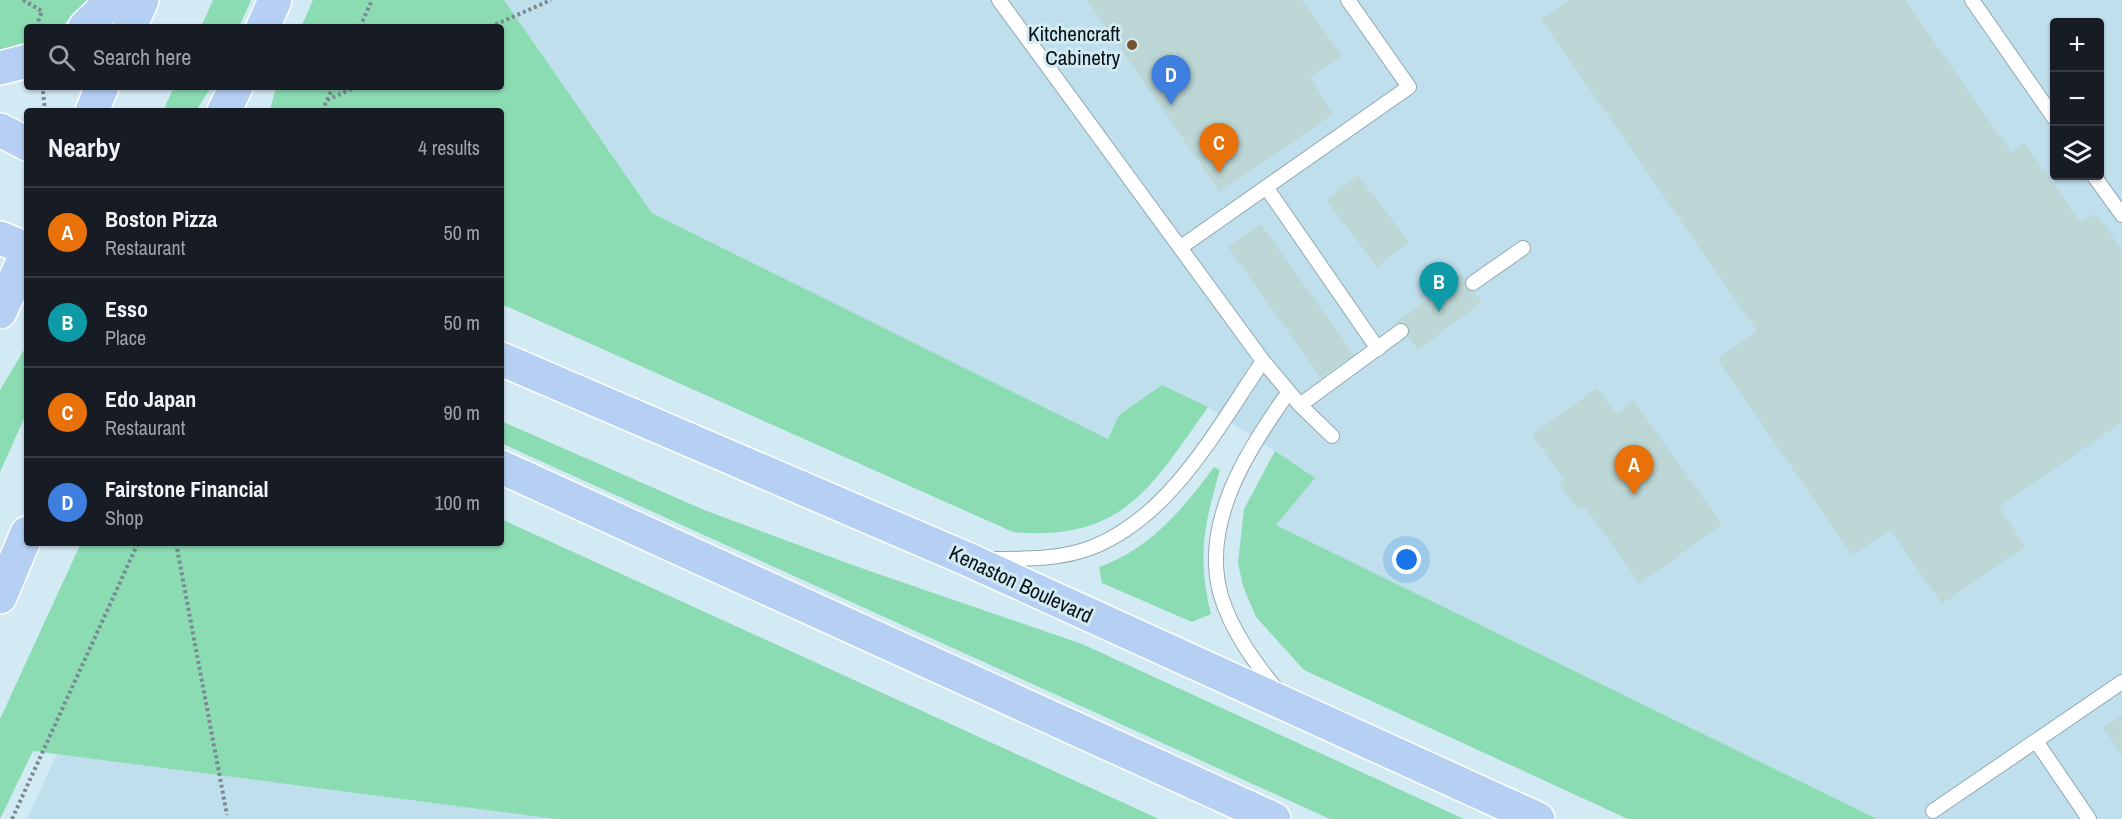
<!DOCTYPE html>
<meta charset="utf-8">
<style>
:root{--surface:#171b24;--page:#242831;--text:#f1f3f6;--muted:#9ea1a6;--line:#363941;--accent:#1a73e8}
body{margin:0;font-family:"Archivo Narrow",sans-serif;background:var(--page);color:var(--text)}
.controls{position:absolute;right:18px;top:18px;display:grid;overflow:hidden;border-radius:6px;box-shadow:0 2px 4px #0004}
.controls button{width:54px;height:54px;display:grid;place-items:center;padding:0;border:0;border-bottom:2px solid var(--line);background:var(--surface);color:var(--text);font:30px sans-serif}
.you{position:absolute;left:1407px;top:560px;width:21px;height:21px;margin:-15px;border:4px solid #fff;border-radius:50%;background:#1a73e8;box-shadow:0 0 0 9px #1a73e833}
.badge{display:grid;place-items:center;width:39px;height:39px;border-radius:50%;background:var(--accent);color:#fff;font-size:20px;font-weight:700}
.pin{position:absolute;translate:-50% -50px;filter:drop-shadow(0 2px 3px #0008)}
.pin::after{content:'';position:absolute;top:32px;width:21px;height:18px;background:inherit;clip-path:polygon(0 0,100% 0,50% 100%)}
.list{margin:0;padding:0;list-style:none}
h2{display:flex;justify-content:space-between;align-items:center;height:78px;margin:0;padding:0 24px;font-size:26px}
h2 small{font-size:20px;font-weight:400;color:var(--muted)}
.list li{display:grid;grid-template-columns:39px 1fr auto;gap:18px;align-items:center;box-sizing:border-box;height:90px;padding:0 24px;border-top:2px solid var(--line)}
.list b{display:block;font-size:22px;white-space:nowrap}
.list p{margin:0;font-size:20px;white-space:nowrap;color:var(--muted)}
.list em{font-size:20px;font-style:normal;color:var(--muted)}
.icon{flex:none;width:33px;height:33px;fill:none;stroke:currentColor;stroke-width:2;stroke-linecap:round;stroke-linejoin:round}
.map{position:relative;flex:none;width:2122px;height:819px;overflow:hidden}
.search{position:absolute;background:var(--surface);box-shadow:0 2px 4px #0004;left:24px;top:24px;width:480px;height:66px;display:flex;align-items:center;gap:15px;box-sizing:border-box;padding:0 21px;border-radius:6px;color:var(--muted);font-size:22px}
.panel{position:absolute;background:var(--surface);box-shadow:0 2px 4px #0004;left:24px;top:108px;width:480px;height:438px;border-radius:6px}
.map>svg:first-child{display:block}
</style>
<div class="map">
<svg width="2122" height="819" viewBox="0 0 2122 819">
<rect width="100%" height="100%" fill="#d2eaf3"/>
<path fill="#bfdfec" fill-rule="evenodd" d="M504,0H2122V819H1877L1276,525L1315,478L1208,407L1162,386L1119,415L1108,439L652,213ZM2054,22H2100V176H2054Z
M57,754L556,819H27Z"/>
<path fill="#8bdcb3" d="M0,0H90L61,27H27V44L0,50Z
M213,0H251L239,27H201Z
M313,0H504L652,213L1108,439L1119,415L1162,385L1208,407C1152,486 1123,542 1013,532L501,304V111L270,110L276,87H501V27H301Z
M174,87H211L196,111H163Z
M27,345V412L0,472V390Z
M501,421L704,510L858,567L1082,644L1464,819H1330L501,443Z
M1275,451L1315,478L1276,525L1877,819H1628L1304,670L1256,617L1243,586L1238,563L1244,509Z
M1214,467L1220,470C1204,525 1197,557 1211,614L1192,622L1102,583L1099,567C1150,549 1183,509 1214,467Z
M501,519L1159,819H556L33,751L0,819V719L81,543H501Z"/>
<path fill="#bcd7d5" d="M1087,0H1302L1342,56L1310,77L1333,114L1220,192Z
M1569,0H1905L2011,152L2024,142L2081,223L2096,213L2122,250V422L1999,507L2025,546L1942,604L1890,530L1852,555L1717,359L1757,331L1541,19Z
M1358,175L1409,242L1377,267L1326,200Z
M1261,224L1354,355L1321,378L1228,247Z
M1461,274L1482,302L1418,350L1397,322Z
M1597,388L1616,414L1634,401L1722,524L1640,584L1584,506L1578,510L1559,484L1564,480L1532,435Z
M2122,715V755L2103,728Z"/>
<g fill="none" stroke-linecap="round" stroke-linejoin="round">
<g stroke="#92a9b2" stroke-width="16">
<path id="lane" d="M999,0L1263,361L1300,405L1332,436
M1972,0L2054,118
M2094,176L2122,215
M1266,187L1378,349
M1181,247L1409,87L1348,0
M1473,283L1523,248
M1300,405L1401,331
M989,559C1024,559 1060,560 1093,547C1172,515 1217,428 1263,361
M1278,691C1255,663 1232,632 1221,596C1200,523 1248,449 1288,393
M2036,741L2089,819
M1933,811L2122,682"/>
</g>
<g stroke="#fff" stroke-width="36">
<path id="primary" d="M85,27L113,0
M130,27L142,0
M263,27L275,0
M0,68L27,61
M92,111L102,87
M224,111L236,87
M0,130L27,144
M0,238L27,249
M0,312L27,253
M501,359L967,559L1538,819
M501,467L1274,819
M0,597L27,533"/>
</g>
<path stroke="#798a91" stroke-width="4" stroke-dasharray="3 3" stroke-linecap="butt" d="M23,0L42,11L36,27
M360,27L372,0
M490,27L551,0
M43,91L45,111
M327,100L356,87
M322,111L333,87
M176,543L227,815
M12,819L138,543"/>
<use href="#lane" stroke="#fff" stroke-width="14"/>
<use href="#primary" stroke="#b6d0f4" stroke-width="33"/>
</g>
<circle fill="#77532d" stroke="#d2eaf3" stroke-width="2" cx="1132" cy="45" r="6"/>
<g text-anchor="middle" dominant-baseline="central" stroke-width="6" stroke-linejoin="round" paint-order="stroke">
<g font-size="21" fill="#0a1316" stroke="#d2eaf3" text-anchor="end">
<text x="1120" y="33">Kitchencraft<tspan x="1120" dy="24">Cabinetry</tspan></text>
</g>
<g font-size="21" fill="#0a1316" stroke="#d2eaf3">
<text transform="translate(1021 584) rotate(25)">Kenaston Boulevard</text>
</g>
</g>
</svg>
<div class="controls">
<button>+</button>
<button>−</button>
<button><svg class="icon" aria-label="layers" viewBox="0 0 24 24"><path d="M12 4l9 5-9 5-9-5zM3 14l9 5 9-5"/></svg></button>
</div>
<div class="you"></div>
<div class="pin badge" style="left:1634px;top:495px;background:#e8710a">A</div>
<div class="pin badge" style="left:1439px;top:312px;background:#0f9aa8">B</div>
<div class="pin badge" style="left:1219px;top:173px;background:#e8710a">C</div>
<div class="pin badge" style="left:1171px;top:105px;background:#3f7fe0">D</div>
<div class="search"><svg class="icon" aria-label="search" viewBox="0 0 24 24"><circle cx="10" cy="10" r="6"/><path d="M15 15l6 6"/></svg>Search here</div>
<section class="panel">
<h2>Nearby<small>4 results</small></h2>
<ul class="list">
<li><span class="badge" style="background:#e8710a">A</span><div><b>Boston Pizza</b><p>Restaurant</p></div><em>50 m</em></li>
<li><span class="badge" style="background:#0f9aa8">B</span><div><b>Esso</b><p>Place</p></div><em>50 m</em></li>
<li><span class="badge" style="background:#e8710a">C</span><div><b>Edo Japan</b><p>Restaurant</p></div><em>90 m</em></li>
<li><span class="badge" style="background:#3f7fe0">D</span><div><b>Fairstone Financial</b><p>Shop</p></div><em>100 m</em></li>
</ul>
</section>
</div>
